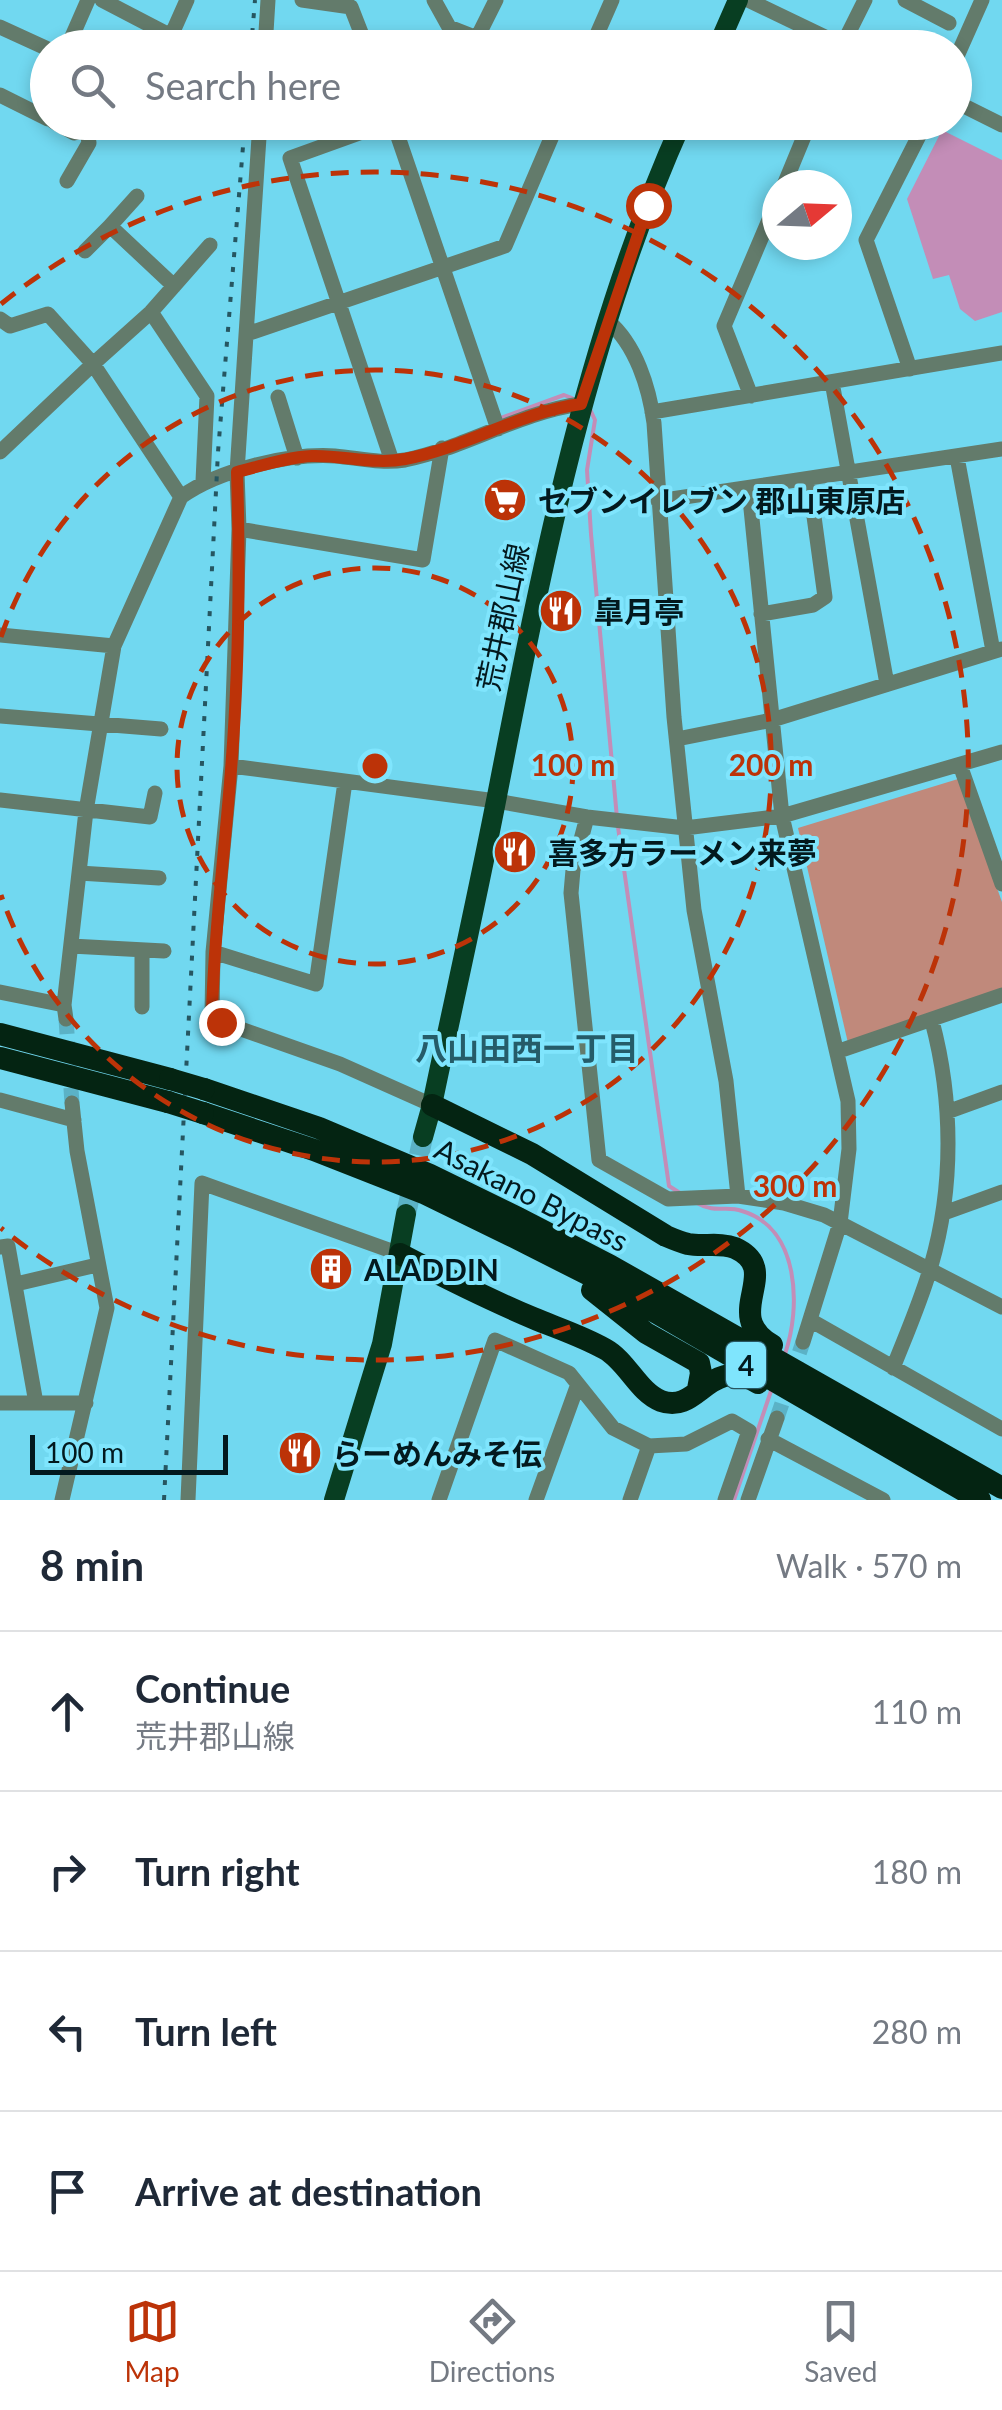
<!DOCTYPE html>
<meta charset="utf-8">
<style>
:root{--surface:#fff;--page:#f2f2f3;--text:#1f2937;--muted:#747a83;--line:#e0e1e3;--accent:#bc3308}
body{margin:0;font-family:Lato,"Noto Sans JP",sans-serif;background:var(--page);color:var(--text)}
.compass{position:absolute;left:762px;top:170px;width:90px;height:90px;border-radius:50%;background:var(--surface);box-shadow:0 5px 15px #0003;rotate:71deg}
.scale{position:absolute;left:30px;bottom:25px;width:198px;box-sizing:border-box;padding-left:10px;border:5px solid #03191e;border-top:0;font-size:28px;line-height:35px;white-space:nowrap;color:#03191e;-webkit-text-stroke:8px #7fe5fd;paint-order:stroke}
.stop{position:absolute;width:30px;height:30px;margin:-22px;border:8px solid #bc3308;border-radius:50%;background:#fff}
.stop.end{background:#bc3308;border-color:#fff;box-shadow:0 2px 10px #0008}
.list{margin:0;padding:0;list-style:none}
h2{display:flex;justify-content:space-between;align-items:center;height:130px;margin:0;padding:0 40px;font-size:42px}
h2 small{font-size:32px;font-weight:400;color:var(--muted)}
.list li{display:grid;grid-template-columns:65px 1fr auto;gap:30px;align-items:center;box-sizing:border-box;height:160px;padding:0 40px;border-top:2px solid var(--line)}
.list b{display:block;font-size:38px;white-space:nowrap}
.list p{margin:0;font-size:32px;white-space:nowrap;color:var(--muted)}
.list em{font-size:32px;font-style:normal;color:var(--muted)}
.icon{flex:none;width:55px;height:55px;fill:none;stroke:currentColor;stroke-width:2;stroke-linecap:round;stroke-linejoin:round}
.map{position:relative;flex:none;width:1002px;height:1500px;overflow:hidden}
.search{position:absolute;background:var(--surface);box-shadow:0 5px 15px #0003;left:30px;right:30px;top:30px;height:110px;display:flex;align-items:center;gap:25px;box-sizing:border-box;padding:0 35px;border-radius:55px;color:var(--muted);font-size:38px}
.sheet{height:770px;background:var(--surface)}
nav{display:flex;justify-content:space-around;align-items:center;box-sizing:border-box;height:140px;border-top:2px solid var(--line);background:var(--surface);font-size:28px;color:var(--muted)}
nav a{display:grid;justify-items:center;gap:5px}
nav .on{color:var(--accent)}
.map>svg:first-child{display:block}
</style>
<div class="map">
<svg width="1002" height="1500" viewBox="0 0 1002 1500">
<rect width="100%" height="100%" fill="#71d8f0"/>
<path fill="#c0897b" d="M958,779L1002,902V989L848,1043L798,828Z"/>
<path fill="#c38db7" d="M942,130L1002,160V312L975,321L960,309L949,275L933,279L907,199Z"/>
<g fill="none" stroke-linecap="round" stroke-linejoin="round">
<path stroke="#c38db7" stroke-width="4" d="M589,407L595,420L587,470L591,534L617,818
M501,418L564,395L572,398
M618,827L669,1186L680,1193
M697,1203C716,1214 725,1205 742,1211C800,1228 801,1308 785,1354
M734,1500L771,1391"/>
<path stroke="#5bb2c6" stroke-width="15" stroke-dasharray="15 8" stroke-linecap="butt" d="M66,1019L72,1103
M777,1418L803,1342"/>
<path stroke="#5bb2c6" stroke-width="20" stroke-dasharray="20 10" stroke-linecap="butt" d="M406,1214L423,1137"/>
<path stroke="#637b6b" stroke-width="15" d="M102,0L171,36L187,0
M302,0L351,7L367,48
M434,0L449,27L477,38
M748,0L848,48
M905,0L949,23
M0,27L48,49
M67,48L88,0
M265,48L268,0
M472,48L496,0
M591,48L612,0
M841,48L865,0
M954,63L982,0
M0,95L48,119
M954,101L1002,125
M54,122L74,133L117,122
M260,122L237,472L239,529L231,766L213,952L212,1015L221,1022L340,1064L432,1105
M390,122L290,158L392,461
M393,122L498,429
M67,181L89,143L87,130
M784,185L810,122
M137,196L110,226L174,286
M85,251L110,226
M151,312L207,396L203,481
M0,319L10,326L48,314L93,364L151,312L210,245
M608,321C636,345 649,387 654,423L674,717L694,910L726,1081L738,1196L784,1203L824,1215L1002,1307
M247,334L505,246L558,122
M910,369L866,240L926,122
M832,382L887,684
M751,396L724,326L777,201
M278,397L297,458
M652,412L1002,353
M0,452L93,364L181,497C218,470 290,453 335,456C359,458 381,464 405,460C465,448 520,412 581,404
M957,457L993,651
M749,489L782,816L1002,752
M658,501L1002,449
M239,529L423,560L442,448
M761,614L813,605L825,597L809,480
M0,635L114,646
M0,716L161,729
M677,739L772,720L1002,649
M960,765L1002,884
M231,766L496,801L587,817L685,828L782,816L848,1101L849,1149L840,1223L803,1342
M0,800L150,817L155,793
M587,817L573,870L571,893L599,1160L668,1199L738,1196
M79,873L159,878
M71,946L164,951
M213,952L316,984L345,782
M0,992L64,1005
M142,1007V950
M66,1019L64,1005L86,811L114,646L181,497
M839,1051L1002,995
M0,1100L74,1120
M947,1112L1002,1092
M944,1213L1002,1192
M0,1247L8,1246L36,1403
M16,1284L97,1265
M810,1320L1002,1429
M893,1368C906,1335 921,1301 931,1266C954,1187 953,1100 932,1021
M0,1403H86
M768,1439L883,1500
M62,1500L107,1308L77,1151L72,1103
M188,1500L202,1183L400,1254
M439,1500L495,1340L569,1373L613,1428L649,1446L686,1444L732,1421L749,1431L725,1500
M536,1500L578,1384
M630,1500L649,1446
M748,1500L777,1418"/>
<path stroke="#083e22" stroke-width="20" d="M717,48L738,0
M423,1137L432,1105C453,1004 476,903 496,801C541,571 585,338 682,122
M334,1500L382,1344L406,1214"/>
<path stroke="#042412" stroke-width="22" d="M0,1034L170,1079
M0,1058L168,1102
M204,1089L319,1128L430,1175L518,1218L611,1266L1002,1488
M432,1105L532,1154L666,1236C673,1239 680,1242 688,1244C703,1247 720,1242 735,1248C785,1271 719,1314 772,1345
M203,1113L314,1150L426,1194L510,1235L605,1283L980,1500
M400,1254C444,1277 488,1299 533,1318C557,1328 582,1336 605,1349C627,1361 638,1392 661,1401C699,1415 708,1354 758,1383
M592,1290L646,1333L699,1363L701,1373L698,1389"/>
<path stroke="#265661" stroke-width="4" stroke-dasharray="5 10" stroke-linecap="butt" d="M251,48L255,0
M164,1500L218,452L245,122"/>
<path stroke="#042412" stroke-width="22" d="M170,1079L204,1089
M168,1102L203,1113"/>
</g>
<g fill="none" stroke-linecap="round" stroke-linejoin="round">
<path stroke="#bc3308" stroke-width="12" d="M221,1022L214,1018L212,1013C214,931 225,851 231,770C239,672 240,570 237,472C261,466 287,457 312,456C343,455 374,465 405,459C465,448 520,412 581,404L648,205"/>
</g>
<g fill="none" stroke="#bc3308" stroke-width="5" stroke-dasharray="18 12">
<circle cx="375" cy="766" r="198"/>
<path d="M1 637A396 396 0 1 1 1 895"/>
<path d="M1 304A594 594 0 1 1 1 1228"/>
</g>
<defs>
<g id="supermarket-disc" transform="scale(2.25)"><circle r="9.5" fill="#bc3308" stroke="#7fe5fd"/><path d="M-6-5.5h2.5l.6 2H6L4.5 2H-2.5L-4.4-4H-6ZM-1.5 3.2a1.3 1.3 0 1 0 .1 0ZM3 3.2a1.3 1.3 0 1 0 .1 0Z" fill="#fff"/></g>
<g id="restaurant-disc" transform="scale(2.25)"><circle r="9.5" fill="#bc3308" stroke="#7fe5fd"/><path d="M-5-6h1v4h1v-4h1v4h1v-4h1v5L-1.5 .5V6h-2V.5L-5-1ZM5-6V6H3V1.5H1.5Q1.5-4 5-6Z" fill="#fff"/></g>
<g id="building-disc" transform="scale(2.25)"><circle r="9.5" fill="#bc3308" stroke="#7fe5fd"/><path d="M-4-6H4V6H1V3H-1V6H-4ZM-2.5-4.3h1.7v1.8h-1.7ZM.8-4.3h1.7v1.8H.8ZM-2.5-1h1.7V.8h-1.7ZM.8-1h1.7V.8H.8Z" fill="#fff"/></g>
</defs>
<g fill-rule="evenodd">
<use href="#supermarket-disc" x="505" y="500"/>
<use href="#restaurant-disc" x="561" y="611"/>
<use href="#restaurant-disc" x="515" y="852"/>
<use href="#building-disc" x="331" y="1269"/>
<use href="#restaurant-disc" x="300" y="1453"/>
</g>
<g text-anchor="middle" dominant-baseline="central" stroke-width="8" stroke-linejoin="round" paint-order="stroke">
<rect fill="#7fe5fd" stroke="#285661" stroke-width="2.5" x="726" y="1342" width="40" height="46" rx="8"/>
<g font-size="28" font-weight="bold" fill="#03191e">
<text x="746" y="1365">4</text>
</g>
<g font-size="30" font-weight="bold" fill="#03191e" stroke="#7fe5fd" text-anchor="start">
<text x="538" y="500">セブンイレブン 郡山東原店</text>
<text x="594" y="611">皐月亭</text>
<text x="548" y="852">喜多方ラーメン来夢</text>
<text x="364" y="1269">ALADDIN</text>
<text x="332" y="1453">らーめんみそ伝</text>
</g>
<g font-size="30" fill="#03191e" stroke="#7fe5fd">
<text transform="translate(502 617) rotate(-78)">荒井郡山線</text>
<text transform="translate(532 1194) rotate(27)">Asakano Bypass</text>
</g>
<g font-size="32" font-weight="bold" fill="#255c69" stroke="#7fe5fd">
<text x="527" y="1047">八山田西一丁目</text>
</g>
</g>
<circle cx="375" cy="766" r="15" fill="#bc3308" stroke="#7fe5fd" stroke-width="5"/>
<g font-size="30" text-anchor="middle" font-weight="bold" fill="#bc3308" stroke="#7fe5fd" stroke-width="8" stroke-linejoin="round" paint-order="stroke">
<text x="573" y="776">100 m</text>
<text x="771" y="776">200 m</text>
<text x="795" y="1197">300 m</text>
</g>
</svg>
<svg class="compass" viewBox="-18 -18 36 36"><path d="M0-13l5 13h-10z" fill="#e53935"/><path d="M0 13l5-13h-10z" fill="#747a83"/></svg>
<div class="scale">100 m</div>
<div class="stop" style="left:648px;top:205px"></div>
<div class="stop end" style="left:221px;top:1022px"></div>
<div class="search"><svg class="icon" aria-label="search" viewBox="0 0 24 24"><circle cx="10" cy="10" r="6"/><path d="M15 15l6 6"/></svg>Search here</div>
</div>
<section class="sheet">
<h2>8 min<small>Walk · 570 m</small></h2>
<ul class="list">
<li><svg class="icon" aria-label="ahead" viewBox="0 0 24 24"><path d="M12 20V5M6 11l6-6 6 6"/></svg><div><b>Continue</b><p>荒井郡山線</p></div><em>110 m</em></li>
<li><svg class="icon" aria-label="right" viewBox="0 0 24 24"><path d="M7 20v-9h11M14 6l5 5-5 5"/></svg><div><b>Turn right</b></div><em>180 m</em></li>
<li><svg class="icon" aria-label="left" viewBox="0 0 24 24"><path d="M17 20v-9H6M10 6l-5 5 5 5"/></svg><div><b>Turn left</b></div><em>280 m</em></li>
<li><svg class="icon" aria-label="arrive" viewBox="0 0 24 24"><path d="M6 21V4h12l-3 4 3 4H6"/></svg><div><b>Arrive at destination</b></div></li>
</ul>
</section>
<nav>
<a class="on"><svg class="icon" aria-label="map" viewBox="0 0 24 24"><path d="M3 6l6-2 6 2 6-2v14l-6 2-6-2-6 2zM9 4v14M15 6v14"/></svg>Map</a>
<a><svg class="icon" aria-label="directions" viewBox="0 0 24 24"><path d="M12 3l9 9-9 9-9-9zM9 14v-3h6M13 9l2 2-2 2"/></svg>Directions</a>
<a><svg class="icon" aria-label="saved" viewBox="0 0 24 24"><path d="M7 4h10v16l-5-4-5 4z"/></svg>Saved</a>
</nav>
